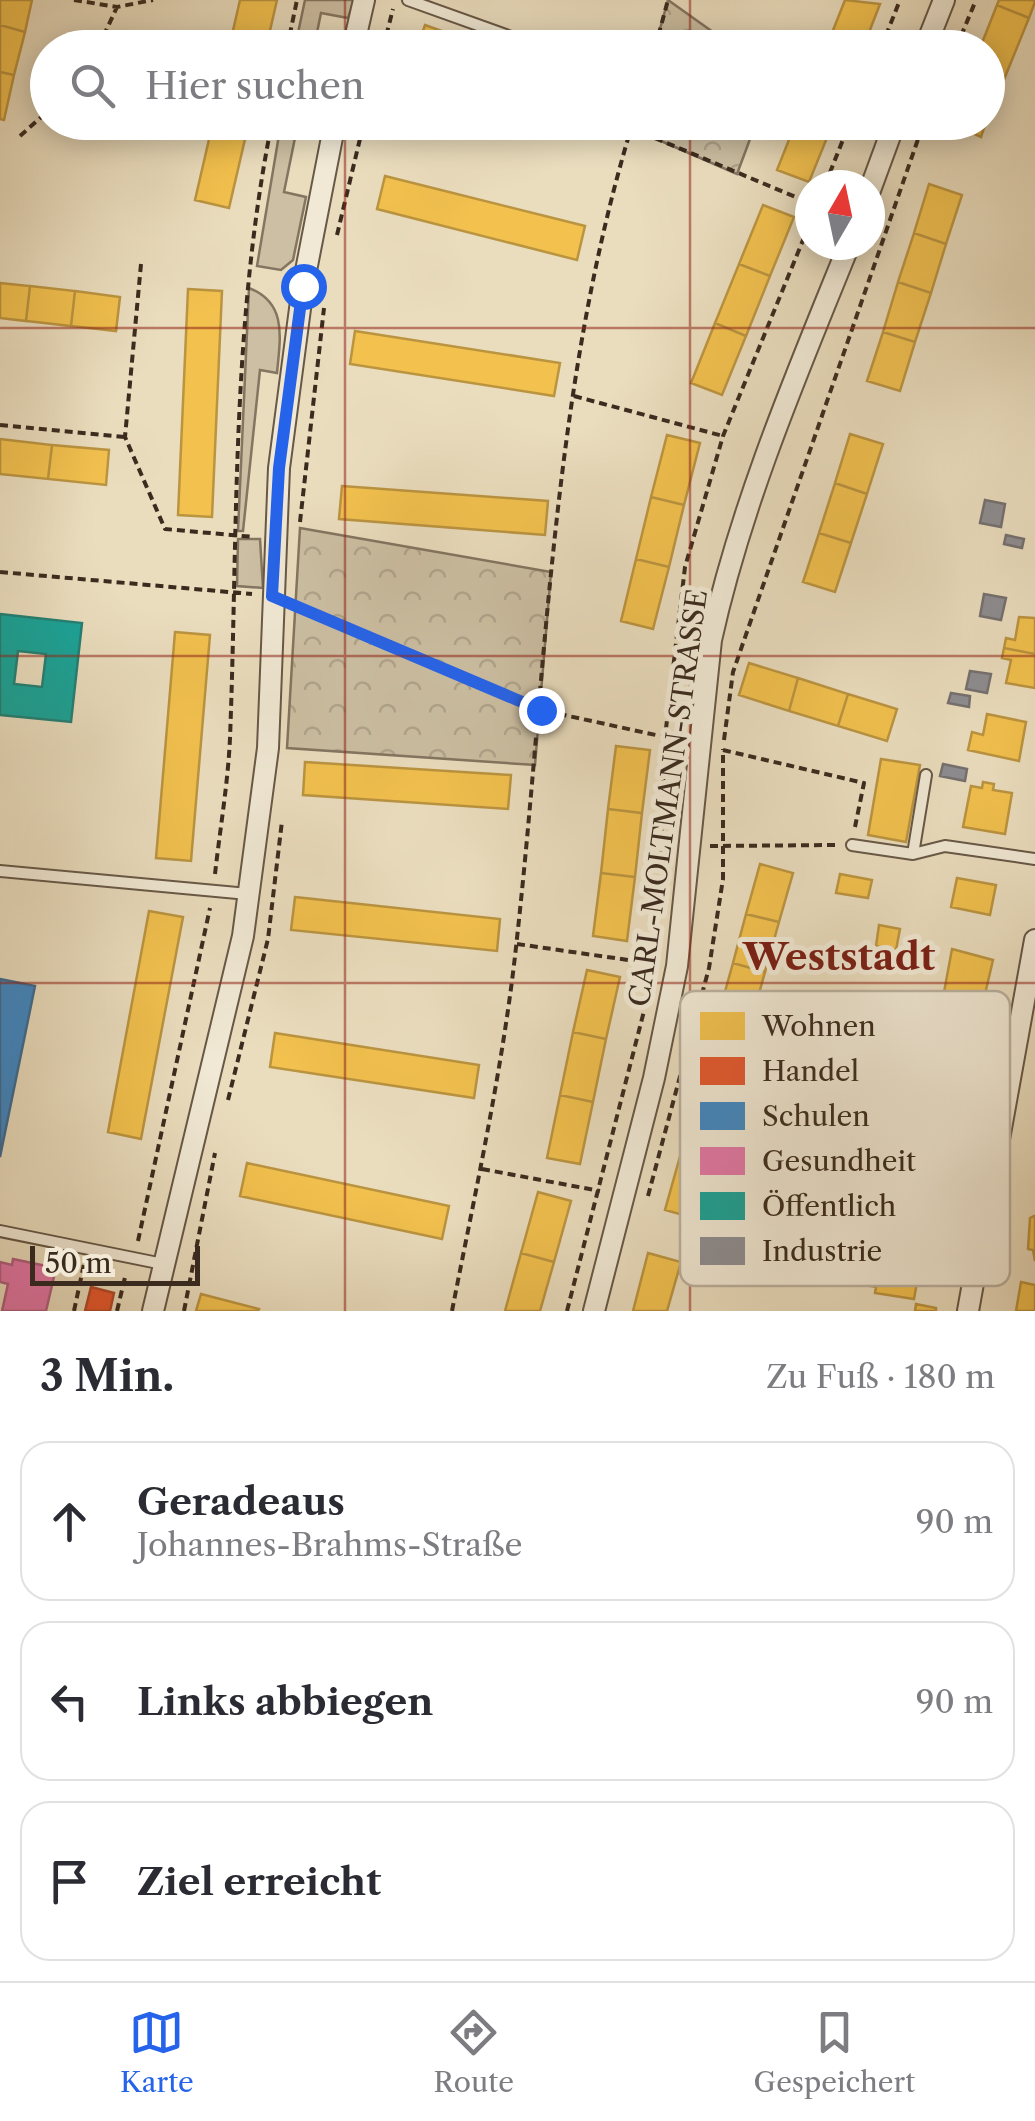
<!DOCTYPE html>
<html lang="de">
<meta charset="utf-8">
<style>
:root{--surface:#fff;--page:#f7f7f7;--text:#2b2b33;--muted:#7c7c81;--line:#e1e1e2;--accent:#2563eb}
body{margin:0;font-family:"Libre Caslon Text",serif;background:var(--page);color:var(--text)}
.compass{position:absolute;left:795px;top:170px;width:90px;height:90px;border-radius:50%;background:var(--surface);box-shadow:0 5px 25px #0003;rotate:9deg}
.scale{position:absolute;left:30px;bottom:25px;width:170px;box-sizing:border-box;padding-left:10px;border:5px solid #3b2b1f;border-top:0;font-size:28px;line-height:35px;white-space:nowrap;color:#3b2b1f;-webkit-text-stroke:8px #f1e9d5;paint-order:stroke}
.stop{position:absolute;width:30px;height:30px;margin:-22px;border:8px solid #2563eb;border-radius:50%;background:#fff}
.stop.end{background:#2563eb;border-color:#fff;box-shadow:0 2px 10px #0008}
.list{margin:0;padding:0;list-style:none}
h2{display:flex;justify-content:space-between;align-items:center;height:130px;margin:0;padding:0 40px;font-size:42px}
h2 small{font-size:32px;font-weight:400;color:var(--muted)}
.list li{display:grid;grid-template-columns:65px 1fr auto;gap:30px;align-items:center;box-sizing:border-box;height:160px;margin:0 20px 20px;padding:0 20px;border:2px solid var(--line);border-radius:30px}
.list b{display:block;font-size:38px;white-space:nowrap}
.list p{margin:0;font-size:32px;white-space:nowrap;color:var(--muted)}
.list em{font-size:32px;font-style:normal;color:var(--muted)}
.icon{flex:none;width:55px;height:55px;fill:none;stroke:currentColor;stroke-width:2;stroke-linecap:round;stroke-linejoin:round}
.map{position:relative;flex:none;width:1035px;height:1311px;overflow:hidden}
.search{position:absolute;background:var(--surface);box-shadow:0 5px 25px #0003;left:30px;right:30px;top:30px;height:110px;display:flex;align-items:center;gap:25px;box-sizing:border-box;padding:0 35px;border-radius:55px;color:var(--muted);font-size:38px}
.sheet{height:670px;background:var(--surface)}
nav{display:flex;justify-content:space-around;align-items:center;box-sizing:border-box;height:140px;border-top:2px solid var(--line);background:var(--surface);font-size:28px;color:var(--muted)}
nav a{display:grid;justify-items:center;gap:5px}
nav .on{color:var(--accent)}
.map>svg:first-child{display:block}
</style>
<div class="map">
<svg width="1035" height="1311" viewBox="0 0 1035 1311">
<defs>
<pattern id="forest-crowns" width="20" height="18" patternUnits="userSpaceOnUse" patternTransform="scale(2.5)"><rect width="20" height="18" fill="#ccbfa3"/><path d="M2 6a3 3 0 1 1 6 0M12 15a3 3 0 1 1 6 0" fill="none" stroke="#b0a48c"/></pattern>
</defs>
<rect width="100%" height="100%" fill="#eaddbe"/>
<filter id="stains"><feTurbulence type="fractalNoise" baseFrequency=".002" numOctaves="4"/><feColorMatrix values="0 0 0 0 .2 0 0 0 0 .09 0 0 0 0 .02 0 0 0 .5 -.17"/></filter>
<radialGradient id="worn" r=".72"><stop offset=".6" stop-color="#630" stop-opacity="0"/><stop offset="1" stop-color="#630" stop-opacity=".3"/></radialGradient>
<path fill="#ccbfa3" stroke="#847561" stroke-width="2.5" d="M305,0H354L348,18L321,13L314,47H295Z
M281,123H298L284,192L306,197L293,260L281,270L257,266Z
M249,288C288,303 280,339 277,373L260,370L243,531H238Z
M238,539H260L263,588L237,586Z"/>
<path fill="url(#forest-crowns)" stroke="#847561" stroke-width="2.5" d="M668,0L734,47H655Z
M633,122H756V123L737,174L631,128Z
M300,528L551,572L535,765L287,748Z"/>
<path fill="#f2c14e" stroke="#bb9440" stroke-width="2.5" d="M0,0H32L25,32L0,25Z
M240,0H277L266,48H229Z
M845,0L880,4L863,48H826Z
M999,0H1035V2L1029,18L997,5Z
M997,5L1029,18L1005,77L988,70V48H980Z
M0,25L25,32L14,75L0,72Z
M425,25L472,42L487,48H417Z
M988,70L1005,77L988,120Z
M0,72L14,75L4,120L0,119Z
M213,122H249L229,208L195,200Z
M796,122L833,123L809,182L777,170Z
M949,122H986L981,137Z
M385,176L585,226L577,260L377,209Z
M929,184L962,195L946,244L914,233Z
M763,205L794,217L770,276L739,264Z
M914,233L946,244L931,293L898,282Z
M739,264L770,276L746,336L715,323Z
M898,282L931,293L915,342L883,332Z
M0,283L30,286L26,321L0,318Z
M30,286L75,291L71,326L26,321Z
M188,289L222,291L212,517L178,515Z
M75,291L120,297L116,331L71,326Z
M715,323L746,336L722,395L691,383Z
M355,331L560,363L554,396L350,364Z
M883,332L915,342L900,391L867,381Z
M850,434L883,444L867,494L835,483Z
M667,435L700,443L684,505L651,497Z
M0,439L52,445L48,479L0,474Z
M52,445L109,450L106,485L48,479Z
M835,483L867,494L851,543L819,533Z
M342,486L548,501L545,535L339,519Z
M651,497L684,505L669,567L636,559Z
M819,533L851,543L835,592L803,582Z
M636,559L669,567L653,629L621,621Z
M1019,617L1035,618V654L1004,648L1006,638L1015,640Z
M175,632L210,635L191,861L156,858Z
M1004,648L1035,654V688L1006,683L1011,660L1002,658Z
M749,663L798,678L789,711L739,695Z
M798,678L848,694L838,726L789,711Z
M848,694L897,709L887,741L838,726Z
M987,714L1026,722L1019,761L968,750L972,732L983,735Z
M616,746L650,750L642,813L608,809Z
M881,759L920,765L906,842L868,835Z
M305,762L511,775L508,809L303,795Z
M983,782L994,784L993,790L1012,793L1005,834L963,827L971,786L982,788Z
M608,809L642,813L635,877L601,873Z
M760,864L793,873L779,922L746,914Z
M601,873L635,877L627,941L593,936Z
M840,874L872,880L868,898L836,893Z
M957,878L996,885L990,915L951,907Z
M295,897L500,919L497,951L291,930Z
M149,911L183,917L141,1139L108,1132Z
M746,914L779,922L765,972L733,963Z
M879,925L900,929L896,950L876,946Z
M952,949L993,960L975,1037L937,1030Z
M733,963L765,972L751,1022L719,1013Z
M587,970L620,977L606,1039L573,1032Z
M573,1032L606,1039L593,1102L560,1095Z
M275,1033L479,1065L474,1098L270,1067Z
M560,1095L593,1102L580,1164L547,1158Z
M693,1111L725,1120L711,1169L679,1160Z
M679,1160L711,1169L697,1219L665,1210Z
M247,1163L449,1206L442,1239L240,1196Z
M538,1192L571,1201L554,1262L521,1253Z
M1034,1216H1035V1261L1033,1250L1028,1249L1030,1218Z
M521,1253L554,1262L540,1311H505Z
M648,1253L681,1262L667,1311H633Z
M904,1262L919,1271L914,1299L875,1293L876,1287L865,1285L867,1269L879,1272L880,1264L903,1268Z
M1021,1282L1035,1285V1311H1016Z
M201,1294L259,1309L258,1311H196Z
M916,1304L936,1308V1311H915Z"/>
<path fill="#e4572e" stroke="#b14a2a" stroke-width="2.5" d="M91,1287L114,1293L110,1311H85Z"/>
<path fill="#3f88c5" stroke="#3e6c93" stroke-width="2.5" d="M0,979L35,986L0,1157Z"/>
<path fill="#e377a8" stroke="#b1607f" stroke-width="2.5" d="M13,1259L56,1268L46,1311H2L8,1284L0,1282V1262L12,1265Z"/>
<path fill="#17a398" stroke="#227f74" stroke-width="2.5" fill-rule="evenodd" d="M0,614L82,623L71,722L0,715ZM18,651L46,654L42,687L14,684Z"/>
<path fill="#8d8d92" stroke="#747070" stroke-width="2.5" d="M985,500L1005,504L1001,527L980,523Z
M1006,535L1024,539L1022,548L1004,544Z
M984,594L1006,598L1001,620L980,616Z
M970,671L991,674L987,693L966,689Z
M951,693L970,696L969,707L948,703Z
M943,764L967,769L965,781L940,776Z"/>
<g fill="none" stroke-linecap="round" stroke-linejoin="round">
<g stroke="#675847" stroke-width="14">
<path id="service" d="M408,0L542,48
M852,845L913,854L945,846L1035,859
M913,854L926,775
M0,871L248,894
M0,1231L163,1264"/>
</g>
<g stroke="#675847" stroke-width="24">
<path id="minor" d="M353,48L364,0
M925,48L944,0
M870,190L895,122
M153,1311L243,936L268,748L279,468L303,286L335,122
M594,1311L654,1078L677,966L711,640C741,504 797,373 849,245
M968,1311L1035,940"/>
</g>
<path stroke="#3b2b1f" stroke-width="4" stroke-dasharray="8 5" stroke-linecap="butt" d="M74,0L117,7L153,0
M98,48L117,7
M287,48L297,0
M383,48L393,9
M655,48L668,0
M881,48L900,0
M956,48L976,0
M631,128L810,203
M20,136L48,111
M825,185L850,122
M337,235L364,122
M141,264L125,437L165,529L254,537
M574,396L723,436
M0,425L125,437
M300,522L324,308
M0,572L252,594
M294,606L541,710L665,737
M724,740L733,672L924,122
M723,750L864,783L855,827
M710,846L836,845
M215,874C220,829 228,783 230,738C238,531 231,326 272,122
M657,937L665,737L685,567L723,436L810,223
M517,944L656,964
M228,1100L268,939L282,821
M482,1169L600,1191
M648,1196L709,968L723,879V749
M138,1241L210,908
M734,1271C784,1231 791,1161 807,1102
M74,1311L84,1264
M117,1311L126,1273
M184,1311L215,1153
M452,1311C476,1188 504,1063 517,938C547,666 552,386 633,122
M567,1311L644,1011"/>
<use href="#service" stroke="#f1e9d5" stroke-width="10"/>
<use href="#minor" stroke="#f1e9d5" stroke-width="20"/>
</g>
<g fill="none" stroke-linecap="round" stroke-linejoin="round">
<path stroke="#2563eb" stroke-width="12" d="M303,286L279,468L272,596L541,710"/>
</g>
<path fill="none" stroke="#8f2418" stroke-width="2.5" stroke-opacity="0.55" d="M345,0V48M690,0V48M345,122V1311M690,122V1311M0,328H1035M0,656H1035M0,983H1035"/>
<g text-anchor="middle" dominant-baseline="central" stroke-width="10" stroke-linejoin="round" paint-order="stroke">
<g font-size="28" fill="#3b2b1f" stroke="#f1e9d5">
<text transform="translate(668 798) rotate(-82)">CARL-MOLTMANN-STRASSE</text>
</g>
<g font-size="38" font-weight="bold" fill="#7a1f14" stroke="#f1e9d5">
<text x="839" y="956">Weststadt</text>
</g>
</g>
<rect x="680" y="991" width="330" height="295" rx="15" fill="#f1e9d5" stroke="#bab09e" stroke-width="2.5"/>
<rect x="700" y="1012" width="45" height="28" fill="#f2c14e"/>
<rect x="700" y="1057" width="45" height="28" fill="#e4572e"/>
<rect x="700" y="1102" width="45" height="28" fill="#3f88c5"/>
<rect x="700" y="1147" width="45" height="28" fill="#e377a8"/>
<rect x="700" y="1192" width="45" height="28" fill="#17a398"/>
<rect x="700" y="1237" width="45" height="28" fill="#8d8d92"/>
<g font-size="28" fill="#3b2b1f">
<text x="762" y="1036">Wohnen</text>
<text x="762" y="1081">Handel</text>
<text x="762" y="1126">Schulen</text>
<text x="762" y="1171">Gesundheit</text>
<text x="762" y="1216">Öffentlich</text>
<text x="762" y="1261">Industrie</text>
</g>
<rect width="100%" height="100%" filter="url(#stains)"/>
<rect width="100%" height="100%" fill="url(#worn)"/>
</svg>
<svg class="compass" viewBox="-18 -18 36 36"><path d="M0-13l5 13h-10z" fill="#e53935"/><path d="M0 13l5-13h-10z" fill="#7c7c81"/></svg>
<div class="scale">50 m</div>
<div class="stop" style="left:303px;top:286px"></div>
<div class="stop end" style="left:541px;top:710px"></div>
<div class="search"><svg class="icon" aria-label="search" viewBox="0 0 24 24"><circle cx="10" cy="10" r="6"/><path d="M15 15l6 6"/></svg>Hier suchen</div>
</div>
<section class="sheet">
<h2>3 Min.<small>Zu Fuß · 180 m</small></h2>
<ul class="list">
<li><svg class="icon" aria-label="ahead" viewBox="0 0 24 24"><path d="M12 20V5M6 11l6-6 6 6"/></svg><div><b>Geradeaus</b><p>Johannes-Brahms-Straße</p></div><em>90 m</em></li>
<li><svg class="icon" aria-label="left" viewBox="0 0 24 24"><path d="M17 20v-9H6M10 6l-5 5 5 5"/></svg><div><b>Links abbiegen</b></div><em>90 m</em></li>
<li><svg class="icon" aria-label="arrive" viewBox="0 0 24 24"><path d="M6 21V4h12l-3 4 3 4H6"/></svg><div><b>Ziel erreicht</b></div></li>
</ul>
</section>
<nav>
<a class="on"><svg class="icon" aria-label="map" viewBox="0 0 24 24"><path d="M3 6l6-2 6 2 6-2v14l-6 2-6-2-6 2zM9 4v14M15 6v14"/></svg>Karte</a>
<a><svg class="icon" aria-label="directions" viewBox="0 0 24 24"><path d="M12 3l9 9-9 9-9-9zM9 14v-3h6M13 9l2 2-2 2"/></svg>Route</a>
<a><svg class="icon" aria-label="saved" viewBox="0 0 24 24"><path d="M7 4h10v16l-5-4-5 4z"/></svg>Gespeichert</a>
</nav>
